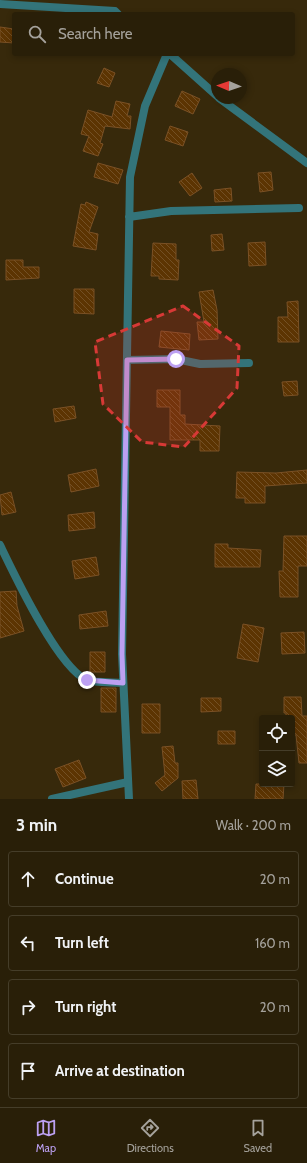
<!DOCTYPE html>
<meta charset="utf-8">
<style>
:root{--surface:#291f08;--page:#312712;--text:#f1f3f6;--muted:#a5a29c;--line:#453d29;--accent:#bca0f2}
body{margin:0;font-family:Cabin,sans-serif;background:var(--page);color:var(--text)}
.controls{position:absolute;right:12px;bottom:12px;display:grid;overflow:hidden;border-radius:4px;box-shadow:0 2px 6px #0003}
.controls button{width:36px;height:36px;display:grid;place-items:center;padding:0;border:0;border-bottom:1px solid var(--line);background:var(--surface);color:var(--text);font:20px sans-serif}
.compass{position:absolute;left:211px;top:68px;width:36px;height:36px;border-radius:50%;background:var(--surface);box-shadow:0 2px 6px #0003;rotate:272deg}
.stop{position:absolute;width:12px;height:12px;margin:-9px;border:3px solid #bca0f2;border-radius:50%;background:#fff}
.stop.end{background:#bca0f2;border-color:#fff;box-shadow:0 1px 4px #0008}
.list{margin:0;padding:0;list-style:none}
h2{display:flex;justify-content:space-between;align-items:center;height:52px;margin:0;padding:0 16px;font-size:17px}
h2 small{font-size:13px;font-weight:400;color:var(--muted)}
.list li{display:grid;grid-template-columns:26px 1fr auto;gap:12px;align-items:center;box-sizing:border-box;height:56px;margin:0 8px 8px;padding:0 8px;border:1px solid var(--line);border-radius:4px}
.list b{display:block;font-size:15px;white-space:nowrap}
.list em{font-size:13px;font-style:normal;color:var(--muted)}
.icon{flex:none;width:22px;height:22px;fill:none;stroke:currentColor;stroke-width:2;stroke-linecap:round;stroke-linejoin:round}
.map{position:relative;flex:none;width:307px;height:799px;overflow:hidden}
.search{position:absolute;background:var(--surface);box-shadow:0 2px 6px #0003;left:12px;right:12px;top:12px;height:44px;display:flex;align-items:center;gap:10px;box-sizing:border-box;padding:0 14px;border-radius:4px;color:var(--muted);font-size:15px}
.sheet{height:308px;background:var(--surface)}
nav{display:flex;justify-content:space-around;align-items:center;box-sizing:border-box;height:56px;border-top:1px solid var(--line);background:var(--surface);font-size:11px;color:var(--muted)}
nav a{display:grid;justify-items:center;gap:2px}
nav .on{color:var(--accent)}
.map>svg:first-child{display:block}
</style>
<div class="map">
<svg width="307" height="799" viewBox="0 0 307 799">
<defs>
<pattern id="building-back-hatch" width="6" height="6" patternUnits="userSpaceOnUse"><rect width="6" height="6" fill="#5c3402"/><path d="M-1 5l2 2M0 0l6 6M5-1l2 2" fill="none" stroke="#735025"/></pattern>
</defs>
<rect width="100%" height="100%" fill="#37290b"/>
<path fill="url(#building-back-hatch)" stroke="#7b5125" d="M0,27L14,29V43L0,42Z
M104,68L115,73L109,87L97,83Z
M182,91L200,99L193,114L175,106Z
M116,101L130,104L127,116H131L130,129L105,126L100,143L103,144L98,156L83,151L89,136L81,134L88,110L112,117Z
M170,126L188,132L183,146L165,140Z
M98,163L123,170L118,184L94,177Z
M271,172L273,190L260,192L258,173Z
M192,173L202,188L190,196L179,182Z
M231,188L232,201L215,202L214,190Z
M86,202L98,207L89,232L98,234L96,250L73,246L81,204L85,205Z
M222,234L224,250L212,251L211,235Z
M265,242L266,265L249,266L248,243Z
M153,243L176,244V260H179L178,280L159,279V276H151Z
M6,260H23V267H39V278L6,280Z
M74,289H94V314L74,313Z
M213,290L217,310L218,339L199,340L197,322H204L199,292Z
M298,301L299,342H278V317H288L287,302Z
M161,331L190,334L189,350L159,347Z
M297,381L298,395L284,396L282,382Z
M157,390H180V415H185V424L220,426L219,451H200V440H170V407H157Z
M74,406L76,418L55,422L53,409Z
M96,469L99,486L71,492L68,475Z
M307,470V483L265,486V503H245V498H236L237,472L276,473Z
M11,492L16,512L2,515L0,495Z
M94,512L95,528L69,531L68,515Z
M284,536H307V566H298V597H280L279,571H283Z
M215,544H228V548L261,550L260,567H215Z
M96,557L99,575L75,579L72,561Z
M16,591L17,606L24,631L0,638V592Z
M106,611L108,626L80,629L79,615Z
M243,624L264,628L258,662L237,658Z
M304,632L305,653L282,654L281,633Z
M90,652H105V672H90Z
M101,688H116V712H101Z
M284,697H301L302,716H307V763H299L296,735H292V718H286V713H284Z
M201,698H221V711L201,712Z
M142,704H160V733H142Z
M218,731H235V744H218Z
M173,746L175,763H178V778L162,791L155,783L165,775L162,747Z
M79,760L86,778L63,787L55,769Z
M196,780L198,799H183L182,781Z
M256,784H284L283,799H255Z"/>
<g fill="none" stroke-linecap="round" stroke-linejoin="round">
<path stroke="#33747a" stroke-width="8" d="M0,4L115,11L118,14
M170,54L217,96
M219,98L307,163
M129,217L171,211L299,208
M127,360L176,359L200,364L249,363
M0,545C14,574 58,668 87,680C95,683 114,682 123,683
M52,799L128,782
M129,799L122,654L130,177L145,106L167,54"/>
</g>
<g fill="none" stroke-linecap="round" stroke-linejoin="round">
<path stroke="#bca0f2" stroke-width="5" d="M87,680L123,683L122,654L127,360L176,359"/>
</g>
<path fill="#d73936" fill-opacity="0.2" stroke="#d73936" stroke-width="3" stroke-dasharray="8 5" stroke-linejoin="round" d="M183,306L239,346L237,388L184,447L142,442L103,404L95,342Z"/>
</svg>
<div class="controls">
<button><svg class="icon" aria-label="locate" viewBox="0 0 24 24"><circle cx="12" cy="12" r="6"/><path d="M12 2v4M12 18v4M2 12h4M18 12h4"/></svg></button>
<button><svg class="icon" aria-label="layers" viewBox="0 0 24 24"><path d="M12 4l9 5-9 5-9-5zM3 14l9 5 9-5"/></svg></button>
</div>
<svg class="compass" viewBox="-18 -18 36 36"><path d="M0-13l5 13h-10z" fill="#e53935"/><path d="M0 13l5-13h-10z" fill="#a5a29c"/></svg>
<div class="stop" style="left:176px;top:359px"></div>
<div class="stop end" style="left:87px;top:680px"></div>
<div class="search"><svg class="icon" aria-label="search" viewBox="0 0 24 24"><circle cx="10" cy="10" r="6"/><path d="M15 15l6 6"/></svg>Search here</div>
</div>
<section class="sheet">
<h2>3 min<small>Walk · 200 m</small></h2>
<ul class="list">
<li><svg class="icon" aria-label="ahead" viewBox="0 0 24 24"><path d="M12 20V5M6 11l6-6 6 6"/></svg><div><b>Continue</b></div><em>20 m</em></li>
<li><svg class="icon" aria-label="left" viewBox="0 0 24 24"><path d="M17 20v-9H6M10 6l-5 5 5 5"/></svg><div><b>Turn left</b></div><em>160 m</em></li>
<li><svg class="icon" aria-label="right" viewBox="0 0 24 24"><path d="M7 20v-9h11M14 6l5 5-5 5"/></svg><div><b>Turn right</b></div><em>20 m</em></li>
<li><svg class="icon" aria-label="arrive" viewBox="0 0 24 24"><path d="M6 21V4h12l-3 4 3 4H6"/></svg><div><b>Arrive at destination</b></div></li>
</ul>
</section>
<nav>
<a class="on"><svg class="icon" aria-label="map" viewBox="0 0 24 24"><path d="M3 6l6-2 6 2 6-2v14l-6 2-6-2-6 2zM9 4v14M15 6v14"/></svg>Map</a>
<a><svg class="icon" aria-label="directions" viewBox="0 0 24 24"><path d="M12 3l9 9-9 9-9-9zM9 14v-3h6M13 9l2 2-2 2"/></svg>Directions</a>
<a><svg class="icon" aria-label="saved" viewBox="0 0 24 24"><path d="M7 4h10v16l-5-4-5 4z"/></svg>Saved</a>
</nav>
